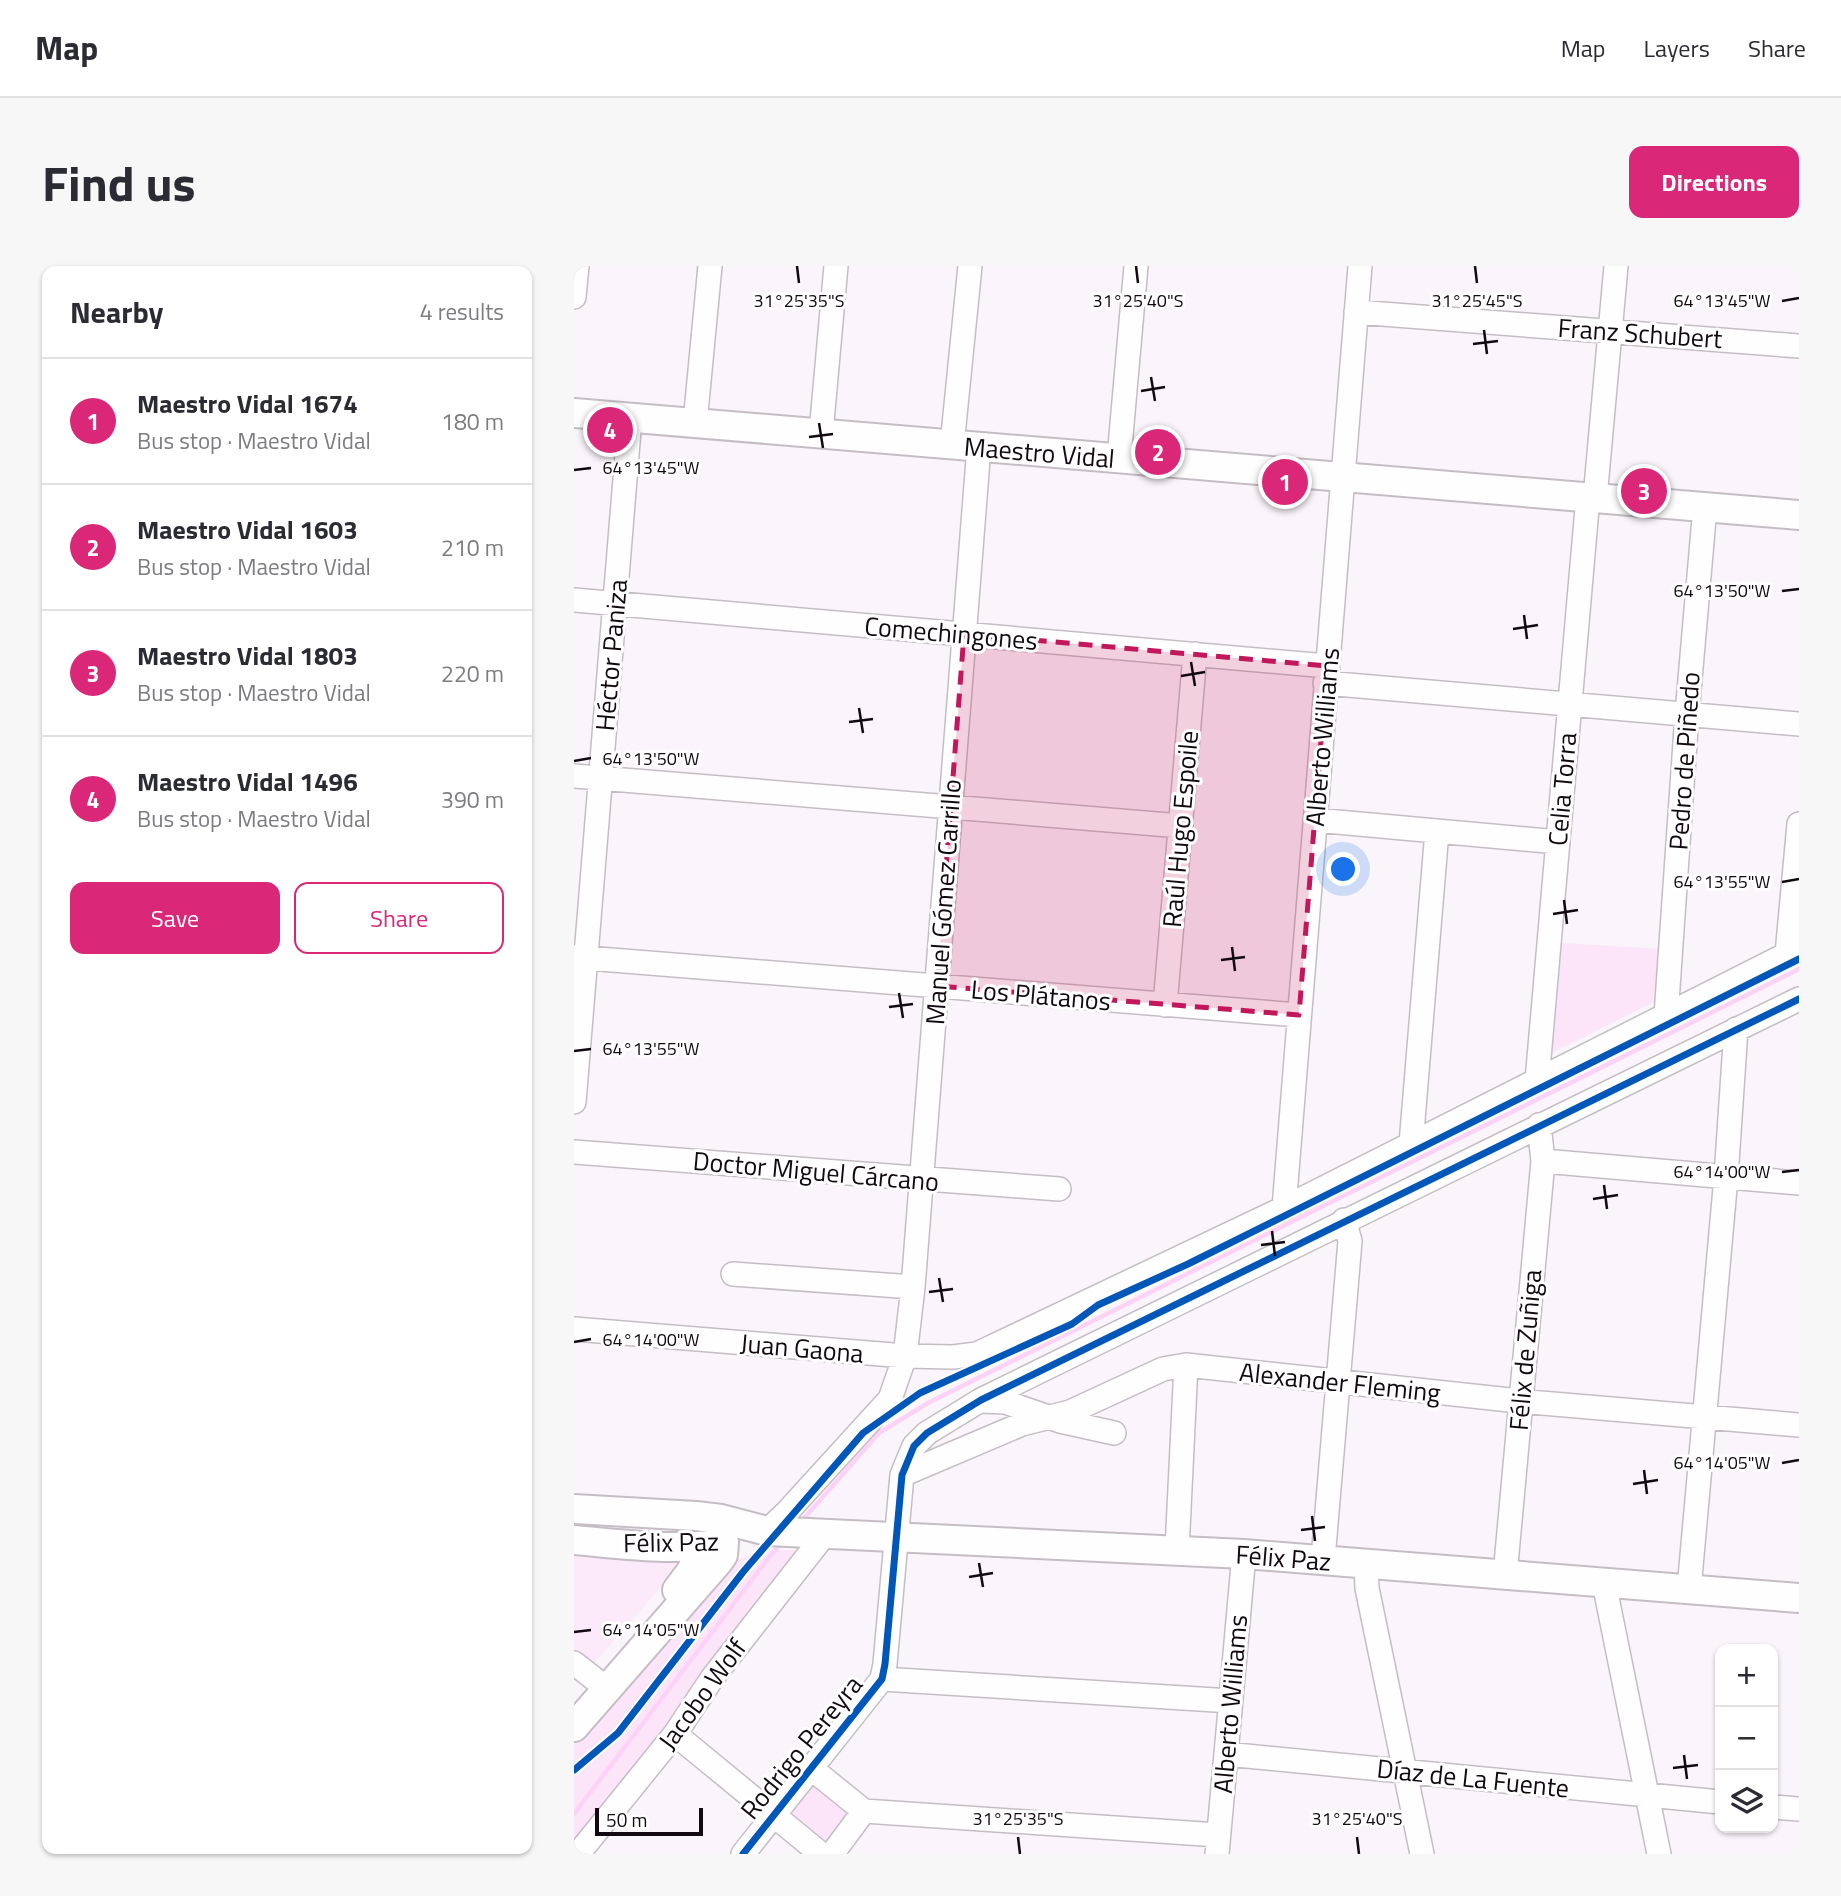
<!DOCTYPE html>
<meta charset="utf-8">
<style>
:root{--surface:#fff;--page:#f7f7f7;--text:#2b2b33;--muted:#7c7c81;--line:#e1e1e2;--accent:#db2777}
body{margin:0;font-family:"Titillium Web",sans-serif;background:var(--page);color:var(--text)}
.controls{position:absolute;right:21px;bottom:21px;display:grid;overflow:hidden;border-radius:14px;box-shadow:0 2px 5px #0004}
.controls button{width:63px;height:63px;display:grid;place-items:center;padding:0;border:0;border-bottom:2px solid var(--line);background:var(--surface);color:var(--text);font:35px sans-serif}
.scale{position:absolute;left:21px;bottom:18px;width:108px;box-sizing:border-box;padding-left:7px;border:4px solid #110a10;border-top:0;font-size:19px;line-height:24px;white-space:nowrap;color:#110a10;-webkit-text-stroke:5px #fff;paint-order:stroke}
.you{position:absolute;left:770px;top:604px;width:24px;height:24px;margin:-18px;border:5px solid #fff;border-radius:50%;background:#1a73e8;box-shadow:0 0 0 10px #1a73e833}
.badge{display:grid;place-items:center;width:46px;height:46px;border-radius:50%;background:var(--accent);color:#fff;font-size:23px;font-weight:700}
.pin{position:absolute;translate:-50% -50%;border:4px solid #fff;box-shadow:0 2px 7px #0006}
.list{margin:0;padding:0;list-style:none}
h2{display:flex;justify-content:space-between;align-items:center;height:91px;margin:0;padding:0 28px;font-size:30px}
h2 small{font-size:23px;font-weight:400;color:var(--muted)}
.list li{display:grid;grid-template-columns:46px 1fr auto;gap:21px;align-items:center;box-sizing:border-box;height:126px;padding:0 28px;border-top:2px solid var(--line)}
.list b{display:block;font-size:26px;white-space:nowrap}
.list p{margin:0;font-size:23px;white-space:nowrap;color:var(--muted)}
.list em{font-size:23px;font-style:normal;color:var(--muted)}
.actions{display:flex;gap:14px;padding:21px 28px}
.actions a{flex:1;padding:16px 0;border:2px solid var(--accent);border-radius:14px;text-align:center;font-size:24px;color:var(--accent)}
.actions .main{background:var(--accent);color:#fff}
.icon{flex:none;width:38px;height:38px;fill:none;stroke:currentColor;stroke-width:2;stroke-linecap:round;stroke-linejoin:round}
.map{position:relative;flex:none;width:1225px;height:1588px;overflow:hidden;border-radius:14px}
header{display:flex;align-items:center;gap:42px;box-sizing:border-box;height:98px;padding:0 35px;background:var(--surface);border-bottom:2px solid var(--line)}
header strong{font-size:33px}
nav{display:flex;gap:38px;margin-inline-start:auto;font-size:24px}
.intro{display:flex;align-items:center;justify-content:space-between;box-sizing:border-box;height:168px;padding:0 42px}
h1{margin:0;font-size:49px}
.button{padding:18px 32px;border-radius:14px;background:var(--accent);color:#fff;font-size:24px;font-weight:700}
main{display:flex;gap:42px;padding:0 42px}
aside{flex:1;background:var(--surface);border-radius:14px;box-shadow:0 2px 5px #0004}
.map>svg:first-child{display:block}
</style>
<header>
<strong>Map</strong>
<nav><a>Map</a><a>Layers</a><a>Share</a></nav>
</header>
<div class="intro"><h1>Find us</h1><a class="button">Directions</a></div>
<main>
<aside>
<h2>Nearby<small>4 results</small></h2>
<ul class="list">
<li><span class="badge">1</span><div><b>Maestro Vidal 1674</b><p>Bus stop · Maestro Vidal</p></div><em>180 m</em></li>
<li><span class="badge">2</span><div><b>Maestro Vidal 1603</b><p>Bus stop · Maestro Vidal</p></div><em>210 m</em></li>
<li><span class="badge">3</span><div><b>Maestro Vidal 1803</b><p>Bus stop · Maestro Vidal</p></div><em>220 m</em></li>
<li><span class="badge">4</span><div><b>Maestro Vidal 1496</b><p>Bus stop · Maestro Vidal</p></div><em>390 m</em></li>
</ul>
<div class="actions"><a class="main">Save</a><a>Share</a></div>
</aside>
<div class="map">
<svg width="1225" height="1588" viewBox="0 0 1225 1588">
<rect width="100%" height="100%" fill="#faf5fa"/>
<path fill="#fce9f9" d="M0,1283L110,1294L18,1400L0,1385Z"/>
<path fill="#fce5f9" d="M988,677L1090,683L1086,733L978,787Z
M186,1284H232L0,1577V1476L152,1299Z
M240,1511L281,1545L252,1581L210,1548Z"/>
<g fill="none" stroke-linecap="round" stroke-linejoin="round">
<path stroke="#fcd2f7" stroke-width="4.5" d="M226,1257L305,1167L354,1137L1225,703
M0,1548L193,1294L208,1276"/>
<g stroke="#c4bec4" stroke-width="26">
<path id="minor" d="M0,31L3,0
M782,46L1225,80
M121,157L136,0
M247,167L262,0
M378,179L396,0
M545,192L562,0
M1021,232L1042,0
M0,334L753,400
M751,417L1225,458
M0,510L607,560
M741,554L984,576
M1213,688L1225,558
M0,691L725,749
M591,739L621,388
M1092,750L1113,448L1131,241
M963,815L1014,231
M0,836L56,152
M837,878L863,565
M0,886L485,923
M969,895L1225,917
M710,942L786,0
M159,1008L339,1021
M0,1063L331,1090L379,1091L403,1088L710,942L1225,682
M408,1135L431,1136L486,1155L540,1167
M328,1209L448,1158L496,1146L589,1103L612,1099L945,1135L1225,1159
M193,1265L213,1246L316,1133L331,1090L339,1021L405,181
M603,1284L612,1099
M749,1293L776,975L770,954
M792,1298L793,1322L848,1588
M931,1309L969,895L965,859
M1030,1317L1085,1588
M1115,1323L1152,911L1162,763
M0,1397L32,1422
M308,1413L657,1435
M101,1468L247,1588
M652,1488L1146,1536
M238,1503L290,1545L644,1569
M1199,1541L1225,1543
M4,1588L101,1468L139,1411L251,1268
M169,1588L308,1413L311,1398L328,1209L340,1180L353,1167L407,1134L1225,733
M258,1588L290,1545
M643,1588L670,1288"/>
</g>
<g stroke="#c4bec4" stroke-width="32">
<g id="major">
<path id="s1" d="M0,147L1225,249"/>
<path id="s2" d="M0,1243L122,1250L147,1253L193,1265L670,1288L1225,1332"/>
<path d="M0,1274C47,1278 96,1285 142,1278"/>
<path d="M103,1324L118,1304L125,1281"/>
<path d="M0,1461L144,1296L149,1289L150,1276"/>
</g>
</g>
<use href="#minor" stroke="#fefefe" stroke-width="23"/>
<use href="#major" stroke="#fefefe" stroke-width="28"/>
<g stroke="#fff" stroke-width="11">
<path id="cycleway" d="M0,1504L44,1467L169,1306L289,1167L346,1127L498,1058L524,1039L614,998L1225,693
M169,1588L308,1413L311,1398L328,1209L340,1180L353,1167L407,1134L1225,733"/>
</g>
<use href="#cycleway" stroke="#0057b8" stroke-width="7"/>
</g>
<path fill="#c2185b" fill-opacity="0.2" stroke="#c2185b" stroke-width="5" stroke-dasharray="14 9" stroke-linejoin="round" d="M390,368L753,400L725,749L363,720Z"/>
<path fill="none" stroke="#110a10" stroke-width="2.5" d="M223,0L225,17M562,0L564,17M901,0L903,17M1208,35L1225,32M910,64L913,88M899,78L924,75M577,111L581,135M567,125L591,121M245,157L249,182M235,171L259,168M0,204L17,202M1208,325L1225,323M950,349L953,373M939,363L964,359M617,396L621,420M607,410L631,406M285,442L289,467M275,456L299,453M0,495L17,492M1208,616L1225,613M990,634L993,658M979,648L1004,644M658,681L661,705M647,694L671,691M325,727L329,752M315,741L339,738M0,785L17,783M1208,906L1225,904M1030,919L1033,943M1019,933L1044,929M698,965L701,990M687,979L711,976M365,1012L369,1036M355,1026L379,1023M0,1076L17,1073M1208,1197L1225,1194M1070,1204L1073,1228M1059,1218L1084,1214M738,1250L741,1275M727,1264L751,1261M405,1297L409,1321M395,1311L419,1307M0,1366L17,1364M1110,1489L1113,1513M1099,1502L1124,1499M444,1571L446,1588M783,1571L785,1588"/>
<g text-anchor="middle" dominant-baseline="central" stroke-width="6" stroke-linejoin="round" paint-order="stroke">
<g font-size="26" fill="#110a10" stroke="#fff">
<text transform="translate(1066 67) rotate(4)">Franz Schubert</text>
<text stroke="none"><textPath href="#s1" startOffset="467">Maestro Vidal</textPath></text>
<text transform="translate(377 367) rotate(5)">Comechingones</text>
<text transform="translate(37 389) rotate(-85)">Héctor Paniza</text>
<text transform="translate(748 471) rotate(-85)">Alberto Williams</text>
<text transform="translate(1110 495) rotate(-86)">Pedro de Piñedo</text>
<text transform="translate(988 523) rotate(-85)">Celia Torra</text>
<text transform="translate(606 563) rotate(-85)">Raúl Hugo Espoile</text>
<text transform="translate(369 636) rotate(-86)">Manuel Gómez Carrillo</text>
<text transform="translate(467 729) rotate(5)">Los Plátanos</text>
<text transform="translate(242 905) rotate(5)">Doctor Miguel Cárcano</text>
<text transform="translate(228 1082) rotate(5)">Juan Gaona</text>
<text transform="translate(951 1084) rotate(-85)">Félix de Zuñiga</text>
<text transform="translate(766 1116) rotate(6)">Alexander Fleming</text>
<text transform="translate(97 1276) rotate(-1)">Félix Paz</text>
<text stroke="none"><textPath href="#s2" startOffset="712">Félix Paz</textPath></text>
<text transform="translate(128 1428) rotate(-54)">Jacobo Wolf</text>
<text transform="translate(656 1438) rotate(-85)">Alberto Williams</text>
<text transform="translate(227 1481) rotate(-51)">Rodrigo Pereyra</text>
<text transform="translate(899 1512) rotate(6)">Díaz de La Fuente</text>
</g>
</g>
<g font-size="18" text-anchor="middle" fill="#110a10" stroke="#fff" stroke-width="6" stroke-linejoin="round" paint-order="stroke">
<text x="1148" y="41">64°13'45"W</text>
<text x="225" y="41">31°25'35"S</text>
<text x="564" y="41">31°25'40"S</text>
<text x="903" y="41">31°25'45"S</text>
<text x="77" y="208">64°13'45"W</text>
<text x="1148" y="331">64°13'50"W</text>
<text x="77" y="499">64°13'50"W</text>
<text x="1148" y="622">64°13'55"W</text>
<text x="77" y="789">64°13'55"W</text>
<text x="1148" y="912">64°14'00"W</text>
<text x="77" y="1080">64°14'00"W</text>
<text x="1148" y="1203">64°14'05"W</text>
<text x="77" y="1370">64°14'05"W</text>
<text x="444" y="1559">31°25'35"S</text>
<text x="783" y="1559">31°25'40"S</text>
</g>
</svg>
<div class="controls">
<button>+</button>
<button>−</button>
<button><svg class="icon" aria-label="layers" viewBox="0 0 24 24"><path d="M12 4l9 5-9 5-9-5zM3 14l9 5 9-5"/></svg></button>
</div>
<div class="scale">50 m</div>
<div class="you"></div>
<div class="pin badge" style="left:711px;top:216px">1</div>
<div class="pin badge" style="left:584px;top:186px">2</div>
<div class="pin badge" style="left:1070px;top:225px">3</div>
<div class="pin badge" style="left:36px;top:164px">4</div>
</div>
</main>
